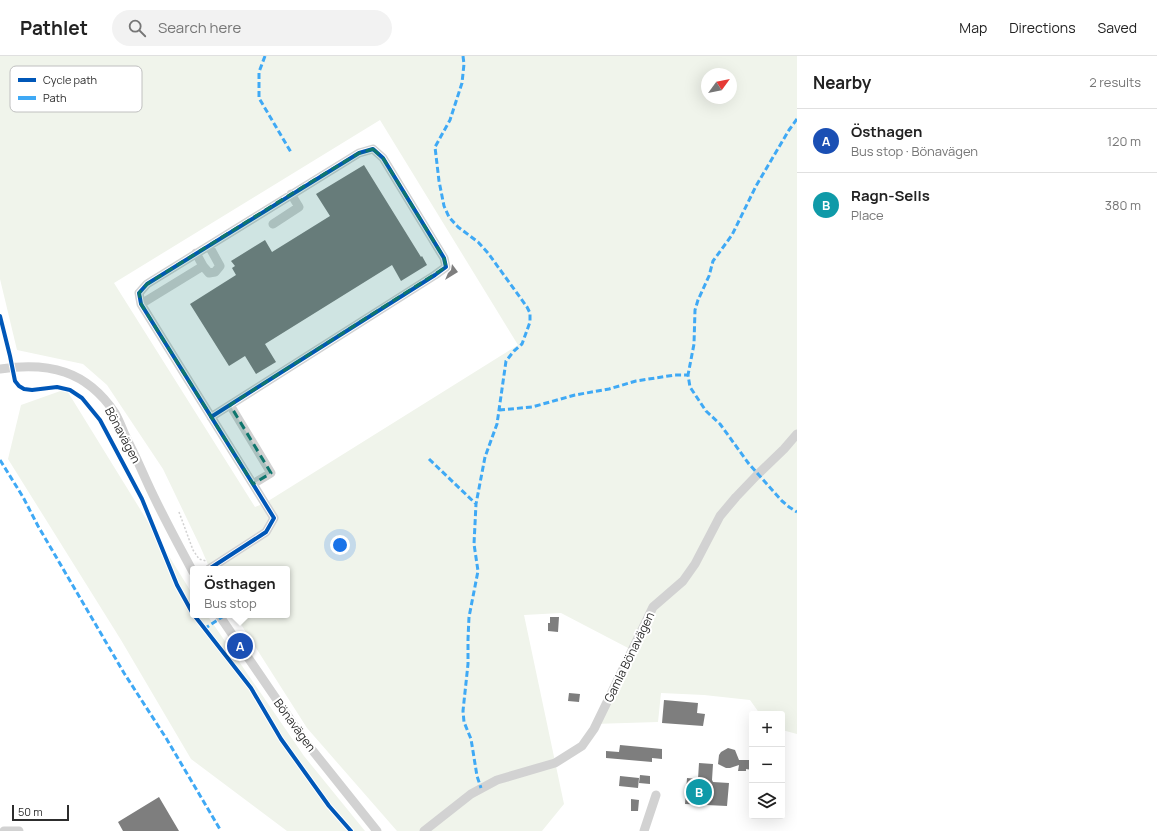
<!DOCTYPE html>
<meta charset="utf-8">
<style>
:root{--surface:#fff;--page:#f2f2f2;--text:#222;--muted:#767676;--line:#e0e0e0;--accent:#2563eb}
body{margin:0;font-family:Manrope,sans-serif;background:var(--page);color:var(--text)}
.controls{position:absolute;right:12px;bottom:12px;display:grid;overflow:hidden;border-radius:4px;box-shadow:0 4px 16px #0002}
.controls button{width:36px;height:36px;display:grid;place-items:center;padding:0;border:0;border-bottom:1px solid var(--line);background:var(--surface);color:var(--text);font:20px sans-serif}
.compass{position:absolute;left:701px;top:12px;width:36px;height:36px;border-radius:50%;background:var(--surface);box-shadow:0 4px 16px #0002;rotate:57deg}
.scale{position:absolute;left:12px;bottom:10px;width:57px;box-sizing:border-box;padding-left:4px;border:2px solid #2d2d2d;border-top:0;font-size:11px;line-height:14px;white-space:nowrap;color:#2d2d2d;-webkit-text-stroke:3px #fff;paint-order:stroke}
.you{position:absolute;left:340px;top:489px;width:14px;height:14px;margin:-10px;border:3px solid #fff;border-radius:50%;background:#1a73e8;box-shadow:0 0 0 6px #1a73e833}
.badge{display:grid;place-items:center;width:26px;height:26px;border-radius:50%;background:var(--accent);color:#fff;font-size:13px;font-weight:700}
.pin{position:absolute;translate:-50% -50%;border:2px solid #fff;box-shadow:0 1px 4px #0006}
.popup{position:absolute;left:190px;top:510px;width:100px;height:52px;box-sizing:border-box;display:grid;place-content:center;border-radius:4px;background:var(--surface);filter:drop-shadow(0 1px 3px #0005);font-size:13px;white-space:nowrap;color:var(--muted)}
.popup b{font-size:15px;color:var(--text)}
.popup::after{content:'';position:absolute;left:50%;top:100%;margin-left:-8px;border:8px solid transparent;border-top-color:var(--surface)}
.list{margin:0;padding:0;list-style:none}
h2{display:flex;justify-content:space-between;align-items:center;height:52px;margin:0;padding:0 16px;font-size:17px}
h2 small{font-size:13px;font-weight:400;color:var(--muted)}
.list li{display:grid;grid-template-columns:26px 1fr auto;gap:12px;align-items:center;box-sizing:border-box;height:64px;padding:0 16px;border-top:1px solid var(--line)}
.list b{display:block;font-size:15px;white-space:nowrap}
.list p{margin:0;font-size:13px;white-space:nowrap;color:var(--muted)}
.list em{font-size:13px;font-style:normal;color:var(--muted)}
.icon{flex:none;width:22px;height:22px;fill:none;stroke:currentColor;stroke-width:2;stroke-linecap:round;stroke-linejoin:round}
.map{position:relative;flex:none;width:797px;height:775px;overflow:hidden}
header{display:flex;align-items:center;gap:24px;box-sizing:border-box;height:56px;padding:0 20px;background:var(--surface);border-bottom:1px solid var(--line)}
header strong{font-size:19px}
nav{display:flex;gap:22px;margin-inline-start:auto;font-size:14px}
.search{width:280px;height:36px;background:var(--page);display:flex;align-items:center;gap:10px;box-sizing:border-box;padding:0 14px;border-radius:22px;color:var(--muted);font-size:15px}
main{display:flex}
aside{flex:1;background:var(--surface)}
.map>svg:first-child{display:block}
</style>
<header>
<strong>Pathlet</strong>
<div class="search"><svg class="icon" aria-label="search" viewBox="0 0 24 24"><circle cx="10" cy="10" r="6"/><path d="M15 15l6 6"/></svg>Search here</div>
<nav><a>Map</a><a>Directions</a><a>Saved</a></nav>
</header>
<main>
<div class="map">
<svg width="797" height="775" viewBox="0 0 797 775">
<rect width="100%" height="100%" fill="#fff"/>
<path fill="#f0f4eb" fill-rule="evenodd" d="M0,0H797V678L782,674V658H760L750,644L704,639L661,637L658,666L593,668L630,593L561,557L524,559L564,748L542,775H397L307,672L235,559H287V513H210L200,490L163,413L107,329L83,308L17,294L0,223ZM707,18H731V42H707ZM380,64L518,289L265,447L255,451L114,227Z
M66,333L193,539V559H207L304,700L365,775H287L191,703L121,584L8,403L21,349Z"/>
<path fill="#7e7e7e" d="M364,109L421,201L422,200L427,209L401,225L392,209L265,288L276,306L256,318L245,300L229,310L190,248L236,219L232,212L235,210L231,205L265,184L272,196L330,160L316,138Z
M452,208L458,216L445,224L448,217L451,214Z
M550,561H559L558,576L548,575V567H550Z
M569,637L580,638L579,646L568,645Z
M664,644L698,647L697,657L705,658L703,670L662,667Z
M620,689L662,693V703L652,702V706L606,702V695L619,696Z
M728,692L735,694L739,704H752V714L746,713V715H738L739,709L730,712H726L718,708L719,699L721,696Z
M699,707L713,708L712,724L713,726L729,727L727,750L685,748L687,722L698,723Z
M640,719L650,720V728L639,727Z
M620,720L639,722L638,732L619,730Z
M159,741L179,775H123L118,766Z
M631,743L639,744L638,755H631Z"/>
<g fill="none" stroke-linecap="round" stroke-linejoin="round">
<path stroke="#d2d2d2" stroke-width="1.5" stroke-dasharray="2 2" stroke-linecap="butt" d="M179,456L193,494L199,503L206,505"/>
<path stroke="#d2d2d2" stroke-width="9" d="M273,168L299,151L291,138
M203,210L209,217L215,216L220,210L209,190
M141,248L203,210L196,197
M0,313C49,306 86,314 115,357C119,364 122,372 125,379C133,395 140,410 147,426C161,457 177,486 193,516
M230,349L271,417L253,428
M209,513L266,476L274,462L141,248L139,237L147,228L359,97L373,93L383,102L444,202L446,211L435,219L211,361
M219,559L305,685L377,775
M4,775H19
M424,775L471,738L497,724L555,707L582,690L594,673L653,551L683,525L695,508L720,460L736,441L758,418L784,393L797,378
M644,775L656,739"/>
<path stroke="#3fa9f5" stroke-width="3" stroke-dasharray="6 3" stroke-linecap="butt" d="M265,0L259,16V42L292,98
M463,0L464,8L462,27L450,64L435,91L439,125L444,150L449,161L458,171L478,186L488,197L527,251L530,257V266L522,288L514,295L506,305L497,368L485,401L476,448L474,488L478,515L469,561L468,583V608L463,655L464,666L471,683L477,720L481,732
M797,63L789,74L756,130L732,179L713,205L709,220L698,244L695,254L694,288L688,319L690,331L706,355L720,368L749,408L782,445L789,451L797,456
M499,354L532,351L575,339L609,333L636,325L675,319H688
M429,403L476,448
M0,404L23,441L38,470L124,617L166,682L221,775
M204,573L225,559"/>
<g stroke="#fff" stroke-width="6">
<path id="cycleway" d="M0,260L10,300L15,325L19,330L24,333L32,334L57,331L70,334L82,342L100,364L142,443L177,529L193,558
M209,513L266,476L274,462L141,248L139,237L147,228L359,97L373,93L383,102L444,202L446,211L435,219L211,361
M194,559L251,632L281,683L329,750L351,775"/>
</g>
<use href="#cycleway" stroke="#0057b8" stroke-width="4"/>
</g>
<path fill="#0f766e" fill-opacity="0.2" stroke="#0f766e" stroke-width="3" stroke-dasharray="8 5" stroke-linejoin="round" d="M373,93L383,102L444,202L446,211L230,349L271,417L253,428L141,248L139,237L147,228L291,138L359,97Z"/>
<g text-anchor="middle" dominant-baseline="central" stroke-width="4" stroke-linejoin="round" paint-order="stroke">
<g font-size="12" fill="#2d2d2d" stroke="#fff">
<text transform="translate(123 379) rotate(62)">Bönavägen</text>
<text transform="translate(629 601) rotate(-64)">Gamla Bönavägen</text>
<text transform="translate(295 669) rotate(54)">Bönavägen</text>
</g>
</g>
<rect x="10" y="10" width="132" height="46" rx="6" fill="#fff" stroke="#c0c0c0" stroke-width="1"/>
<rect x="18" y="22" width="18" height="4" fill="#0057b8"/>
<rect x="18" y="40" width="18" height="4" fill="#3fa9f5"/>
<g font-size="11" fill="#2d2d2d">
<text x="43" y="28">Cycle path</text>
<text x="43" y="46">Path</text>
</g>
</svg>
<div class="controls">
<button>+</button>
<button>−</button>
<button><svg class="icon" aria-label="layers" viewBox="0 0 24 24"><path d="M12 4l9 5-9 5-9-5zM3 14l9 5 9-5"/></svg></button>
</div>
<svg class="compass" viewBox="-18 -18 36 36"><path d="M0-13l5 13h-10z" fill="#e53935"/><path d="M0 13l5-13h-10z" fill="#767676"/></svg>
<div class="scale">50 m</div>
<div class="you"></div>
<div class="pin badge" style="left:240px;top:590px;background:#1a4fb4">A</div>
<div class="popup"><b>Östhagen</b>Bus stop</div>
<div class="pin badge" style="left:699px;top:736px;background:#0f9aa8">B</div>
</div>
<aside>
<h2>Nearby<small>2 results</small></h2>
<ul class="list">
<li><span class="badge" style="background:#1a4fb4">A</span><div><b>Östhagen</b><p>Bus stop · Bönavägen</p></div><em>120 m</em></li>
<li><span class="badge" style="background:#0f9aa8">B</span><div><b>Ragn-Sells</b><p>Place</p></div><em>380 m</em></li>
</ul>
</aside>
</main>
